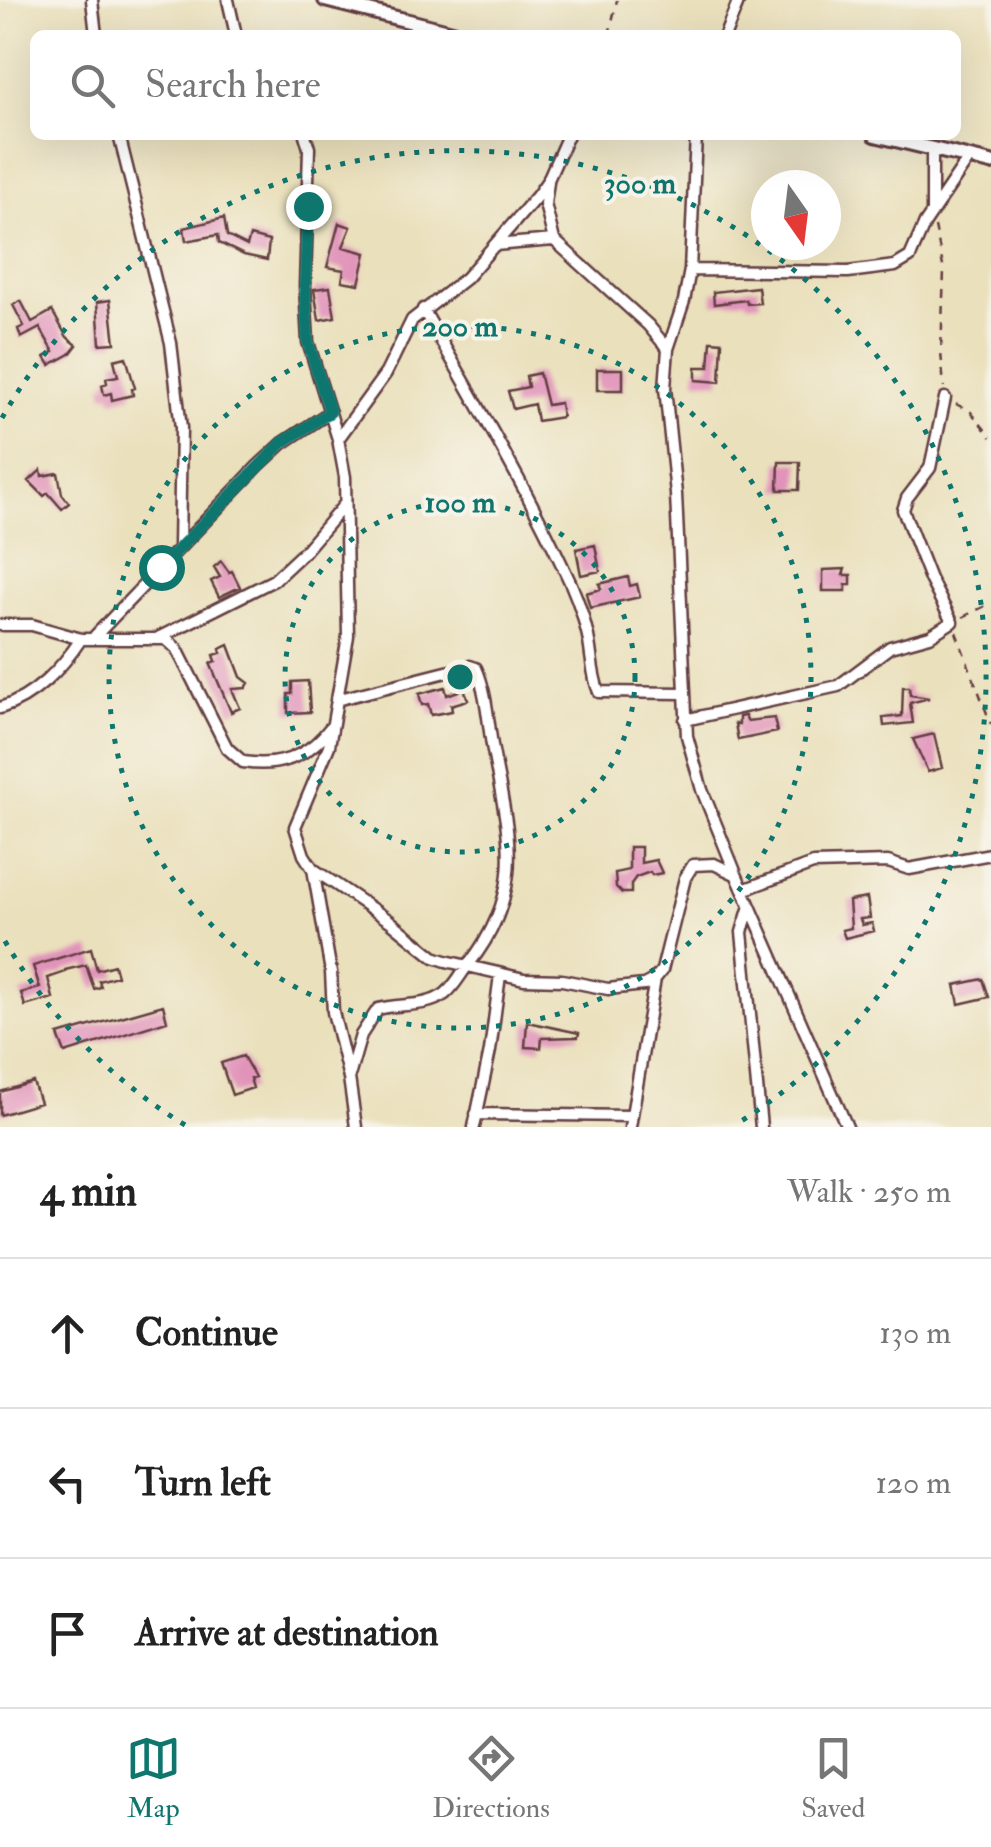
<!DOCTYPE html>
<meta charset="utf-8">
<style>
:root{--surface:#fff;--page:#f6f6f6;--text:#222;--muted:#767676;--line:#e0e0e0;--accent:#0f766e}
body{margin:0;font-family:"IM FELL Double Pica",serif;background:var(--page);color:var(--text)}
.compass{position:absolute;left:751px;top:170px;width:90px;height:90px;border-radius:50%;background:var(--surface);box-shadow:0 10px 40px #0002;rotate:166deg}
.stop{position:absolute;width:30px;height:30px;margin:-22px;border:8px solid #0f766e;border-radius:50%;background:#fff}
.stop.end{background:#0f766e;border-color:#fff;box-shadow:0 2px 10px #0008}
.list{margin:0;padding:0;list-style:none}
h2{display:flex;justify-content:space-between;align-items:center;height:130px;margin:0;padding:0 40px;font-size:42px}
h2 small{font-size:32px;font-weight:400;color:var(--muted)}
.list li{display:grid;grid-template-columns:65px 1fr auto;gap:30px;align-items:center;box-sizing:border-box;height:150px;padding:0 40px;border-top:2px solid var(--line)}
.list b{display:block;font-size:38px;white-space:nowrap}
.list em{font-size:32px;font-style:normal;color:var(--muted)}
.icon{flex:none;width:55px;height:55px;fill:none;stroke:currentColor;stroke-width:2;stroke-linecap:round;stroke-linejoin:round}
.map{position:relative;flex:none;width:991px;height:1127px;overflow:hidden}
.search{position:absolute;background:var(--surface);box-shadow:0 10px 40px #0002;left:30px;right:30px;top:30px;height:110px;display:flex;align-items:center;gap:25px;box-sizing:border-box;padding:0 35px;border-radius:15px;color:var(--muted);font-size:38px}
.sheet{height:580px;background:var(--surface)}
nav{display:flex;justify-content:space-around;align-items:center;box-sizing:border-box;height:140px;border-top:2px solid var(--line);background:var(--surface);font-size:28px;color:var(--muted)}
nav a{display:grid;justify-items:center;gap:5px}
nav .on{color:var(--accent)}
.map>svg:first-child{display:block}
</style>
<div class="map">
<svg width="991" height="1127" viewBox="0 0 991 1127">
<rect width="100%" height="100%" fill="#f7f3e8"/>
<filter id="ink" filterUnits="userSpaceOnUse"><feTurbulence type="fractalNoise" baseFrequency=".01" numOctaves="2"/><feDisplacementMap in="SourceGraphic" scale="20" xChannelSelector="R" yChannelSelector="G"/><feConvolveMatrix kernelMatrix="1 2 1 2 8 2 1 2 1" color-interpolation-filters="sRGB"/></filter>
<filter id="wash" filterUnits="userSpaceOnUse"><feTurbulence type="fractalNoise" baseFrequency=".0048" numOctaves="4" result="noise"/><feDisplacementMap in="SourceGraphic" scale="40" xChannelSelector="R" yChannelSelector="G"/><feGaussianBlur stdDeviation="2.25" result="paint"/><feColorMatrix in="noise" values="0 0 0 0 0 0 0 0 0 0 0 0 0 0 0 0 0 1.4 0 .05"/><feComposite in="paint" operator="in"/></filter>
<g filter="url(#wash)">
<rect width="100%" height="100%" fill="#eae0bc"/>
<g id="blocks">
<path fill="#e193ba" d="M224,218L227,236L247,246L250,236L269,241L267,260L244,255L219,243L218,235L186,241L184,228Z
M339,223L351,227L343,247L366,253L359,284L342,281L344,270L327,267Z
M330,287L335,317L319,320L314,289Z
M758,287L760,303L747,304L746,300L714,304L713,292Z
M110,300L115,343L100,344L97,302Z
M21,301L32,322L52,311L67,337L77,345L70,354L50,365L45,357L54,352L40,328L21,338L18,329L24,326L13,305Z
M711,341L722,342L720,382L696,380V367H709Z
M126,357L135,388L132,389L133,395L112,400L111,393L104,395L102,385L107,383L106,378L118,376L114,360Z
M597,369H623V390H597Z
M539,373L547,405L560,403L562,417L537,421L534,404L513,409L508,391L528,387L526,376Z
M779,462H800L799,490H778Z
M41,470L42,476L58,473L62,494L69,503L62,509L48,493L44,496L29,481Z
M595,545L600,571L581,575L576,549Z
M221,561L229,572L232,571L240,587L219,597L211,581L220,577L214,567Z
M845,569L843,575H851V585H846V591H823V570Z
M628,577L630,586L637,584L640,597L590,608L586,593L601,589L599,584Z
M229,645L241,677L249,683L246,688L232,689L240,708L231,712L210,663L216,661L214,655L221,653L220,649Z
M308,681L310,712L288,713V694H292V682Z
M445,687L447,695L464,689L468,700L451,705L452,711L431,715L428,704L422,705L419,694Z
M903,687H909L910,695L929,698L910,703L913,723L884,726L883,718L902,716Z
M745,716L747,721L774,718L777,732L738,740L735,724H739V717Z
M934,734L942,768L928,772L913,739Z
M629,847H641V863L656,860L662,873L652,875L650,872L636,877L631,884V893H622L616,887L615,873L629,870Z
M867,898L870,918L860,919L862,925L872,923L874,931L845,938L842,930L851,928L849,901Z
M91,948L97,970L114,965L117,976L99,981L101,987L94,989L86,965L65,970V972L48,978L53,998L25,1006L21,993L40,988L33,966Z
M983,979L989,997L959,1004L955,985Z
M163,1005L167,1021L65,1053L58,1035Z
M527,1022L579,1033L578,1037L542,1038L541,1048L525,1047Z
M243,1056L255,1077L250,1078L253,1088L232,1095L221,1063Z
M33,1082L40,1103L0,1115V1092Z"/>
</g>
</g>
<g filter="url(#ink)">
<use href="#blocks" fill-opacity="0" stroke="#623c41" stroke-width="2.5"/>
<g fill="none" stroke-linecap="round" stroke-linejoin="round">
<g stroke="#623c41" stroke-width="15">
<path id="minor" d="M92,0L96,35
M228,0L236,35
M725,35L739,0
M119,135L171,343L181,428L179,547
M305,135L309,148L305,286L308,342L338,439L345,477L348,636L329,746L295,827L304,855L313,869L331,972L333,1012L349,1078L356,1127
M696,135L690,270L684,301L668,349L665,388L676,494L687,736L702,790L736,874L847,1127
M932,149V211
M548,182L545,204L554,240
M495,245L554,240L648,325L668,349
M690,270L848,272L895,266L910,257L925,223L969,158
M423,309C471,394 521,478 563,567C573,587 582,610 587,632C592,651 591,674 599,692L683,693
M338,439L386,373L412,320L466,278L537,196L548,180L568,135
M0,625H32L81,639H166L177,649L227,748L243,762C279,768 308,757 330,728
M95,636L258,466L283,443L330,412
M158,638L274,580L304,552L344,505
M336,700L470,666L476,668C487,692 488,724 493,751C509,836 527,890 469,964C460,974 456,985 445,994C426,1008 400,1003 378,1009L361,1035L350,1073
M0,708C34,698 62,668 81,639
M685,720L838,686L890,647L930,636L952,622L930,579L903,510L907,498L930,468L945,398
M313,869L390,921L434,957L446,961L524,979L562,980L608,989L644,985L655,979L662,970L685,878L693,865L714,864L735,874
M743,890L813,864L888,862L909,869L991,854
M750,906L742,932L761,1127
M476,1114L632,1116
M474,1127L490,1051L500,975
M630,1127L655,979"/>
</g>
<g stroke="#623c41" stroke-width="18">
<path id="tertiary" d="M325,0L464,35
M875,135L991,163"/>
</g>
<path stroke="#623c41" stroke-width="2.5" stroke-dasharray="8 8" stroke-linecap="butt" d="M609,35L617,0
M935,227L944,271L941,352L944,387
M956,404L971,412L991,437
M963,617L991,603
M956,632L991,724"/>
<use href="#minor" stroke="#fff" stroke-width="10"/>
<use href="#tertiary" stroke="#fff" stroke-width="12"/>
</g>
</g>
<g fill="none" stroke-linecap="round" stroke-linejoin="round" filter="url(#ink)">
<path stroke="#0f766e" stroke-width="12" d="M161,567L282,443L330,412L308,342L305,286L308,206"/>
</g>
<g fill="none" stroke="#0f766e" stroke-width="5" stroke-dasharray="5 10">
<circle cx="460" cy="677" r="175"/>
<circle cx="460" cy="677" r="351"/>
<path d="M185 1125A526 526 0 0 1 2 936M2 418A526 526 0 1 1 735 1125"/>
</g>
<circle cx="460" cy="677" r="15" fill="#0f766e" stroke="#f7f3e8" stroke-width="5"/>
<g font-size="30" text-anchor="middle" font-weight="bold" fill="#0f766e" stroke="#f7f3e8" stroke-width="8" stroke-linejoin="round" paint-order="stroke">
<text x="640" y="193">300 m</text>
<text x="460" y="336">200 m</text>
<text x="460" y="512">100 m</text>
</g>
</svg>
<svg class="compass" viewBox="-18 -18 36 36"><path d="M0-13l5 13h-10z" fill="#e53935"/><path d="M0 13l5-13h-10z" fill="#767676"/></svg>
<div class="stop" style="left:161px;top:567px"></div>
<div class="stop end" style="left:308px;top:206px"></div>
<div class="search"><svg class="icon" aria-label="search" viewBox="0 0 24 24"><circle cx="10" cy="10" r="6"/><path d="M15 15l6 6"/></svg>Search here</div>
</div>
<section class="sheet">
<h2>4 min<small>Walk · 250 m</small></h2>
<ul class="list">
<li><svg class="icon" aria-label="ahead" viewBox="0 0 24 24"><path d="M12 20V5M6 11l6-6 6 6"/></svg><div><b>Continue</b></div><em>130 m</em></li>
<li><svg class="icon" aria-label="left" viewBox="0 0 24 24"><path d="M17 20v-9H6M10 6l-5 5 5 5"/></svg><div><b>Turn left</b></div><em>120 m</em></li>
<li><svg class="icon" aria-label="arrive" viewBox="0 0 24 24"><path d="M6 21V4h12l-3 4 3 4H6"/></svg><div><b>Arrive at destination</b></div></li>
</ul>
</section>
<nav>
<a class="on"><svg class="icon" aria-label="map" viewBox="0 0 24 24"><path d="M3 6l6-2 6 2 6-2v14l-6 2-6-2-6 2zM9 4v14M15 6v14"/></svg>Map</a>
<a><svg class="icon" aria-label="directions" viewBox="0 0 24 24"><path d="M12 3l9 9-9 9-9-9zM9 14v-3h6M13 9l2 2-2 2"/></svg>Directions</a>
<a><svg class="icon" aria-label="saved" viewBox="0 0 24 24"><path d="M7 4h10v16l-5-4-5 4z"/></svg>Saved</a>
</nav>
